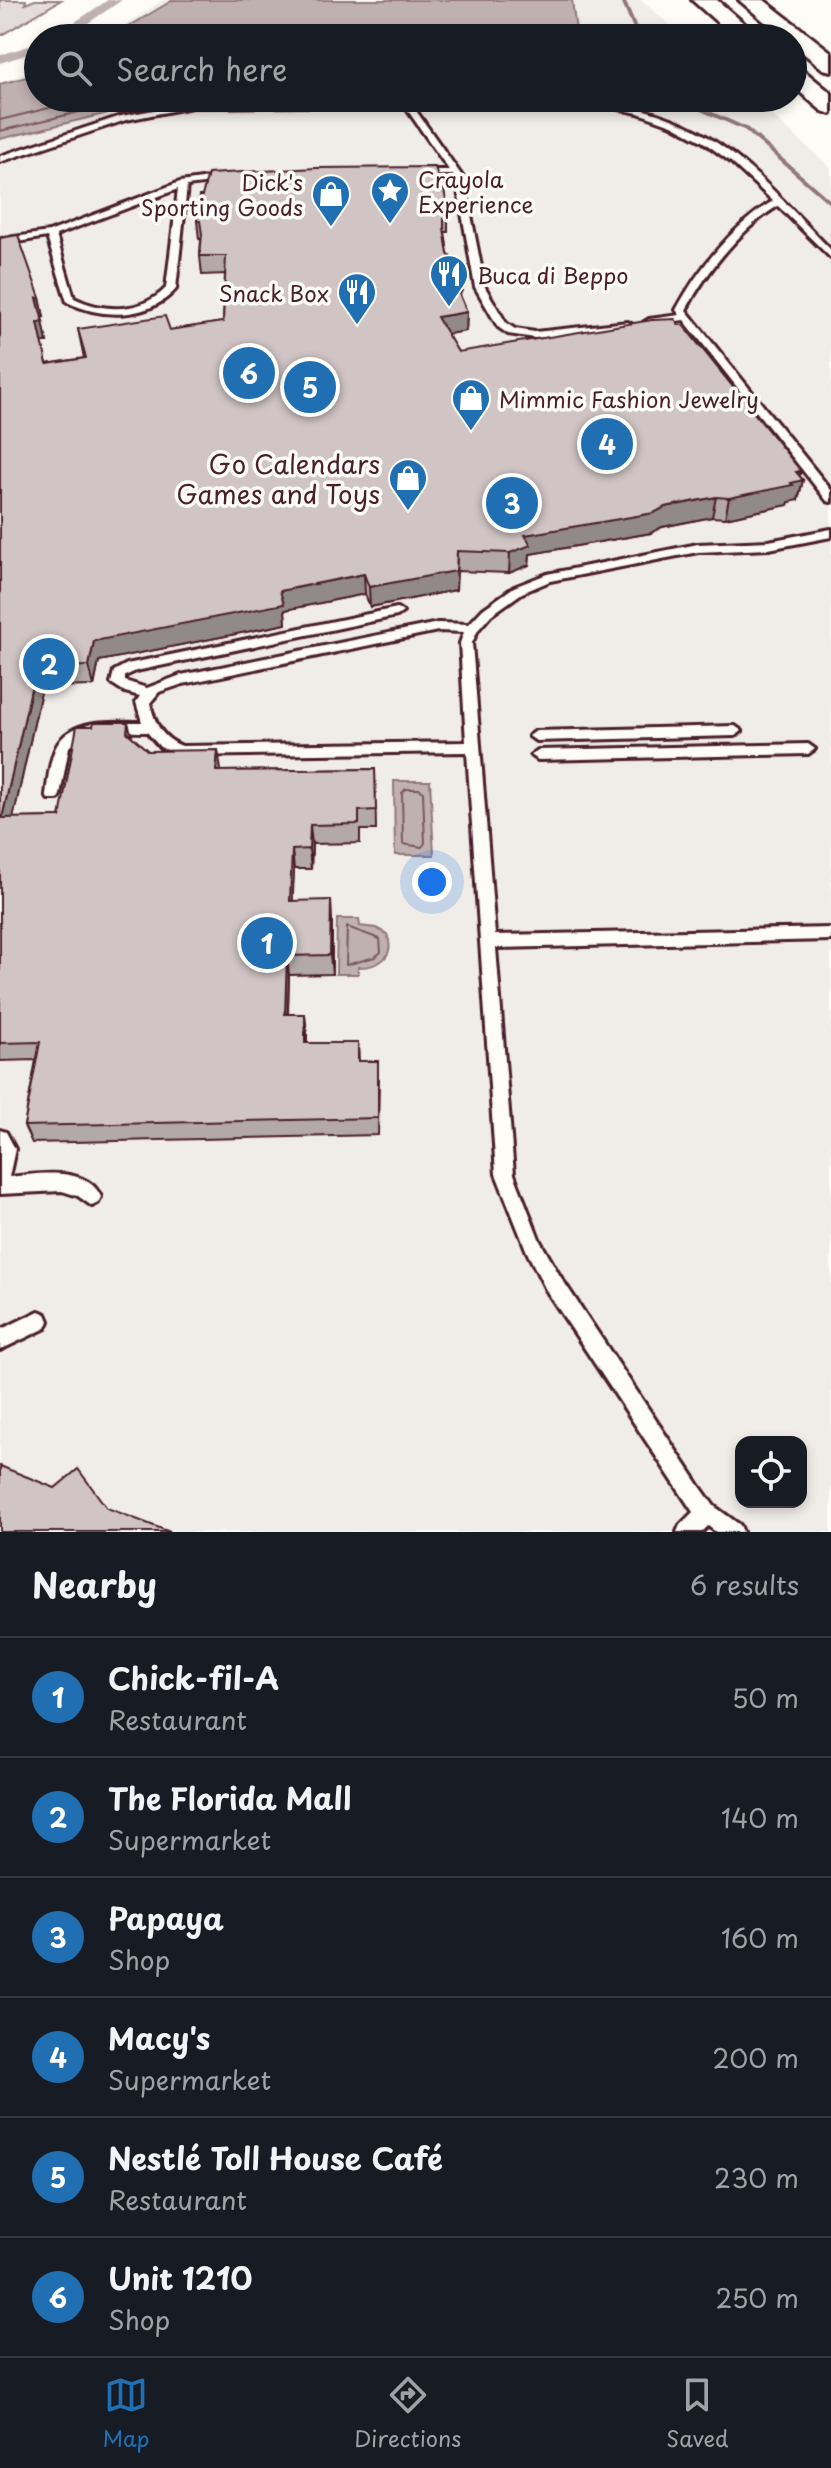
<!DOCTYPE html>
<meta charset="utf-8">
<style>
:root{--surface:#171b24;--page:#20242c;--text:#f1f3f6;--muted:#9ea1a6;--line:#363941;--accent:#1f6fb2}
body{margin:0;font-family:"Playpen Sans",sans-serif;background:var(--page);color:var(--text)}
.controls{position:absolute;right:24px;bottom:24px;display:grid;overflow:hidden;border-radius:16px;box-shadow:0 4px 12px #0003}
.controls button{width:72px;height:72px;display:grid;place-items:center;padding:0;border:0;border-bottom:2px solid var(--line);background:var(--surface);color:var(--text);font:40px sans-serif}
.you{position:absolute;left:432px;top:882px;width:28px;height:28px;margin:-20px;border:6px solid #fff;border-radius:50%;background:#1a73e8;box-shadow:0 0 0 12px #1a73e833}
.badge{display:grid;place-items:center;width:52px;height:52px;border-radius:50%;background:var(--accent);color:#fff;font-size:26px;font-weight:700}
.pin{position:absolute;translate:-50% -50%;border:4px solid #fff;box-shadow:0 2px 8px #0006}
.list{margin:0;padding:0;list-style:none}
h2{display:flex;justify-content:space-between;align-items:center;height:104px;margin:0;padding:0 32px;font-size:34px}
h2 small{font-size:26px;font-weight:400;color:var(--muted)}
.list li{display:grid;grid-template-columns:52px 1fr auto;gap:24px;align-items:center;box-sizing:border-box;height:120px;padding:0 32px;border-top:2px solid var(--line)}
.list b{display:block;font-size:30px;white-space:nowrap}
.list p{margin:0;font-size:26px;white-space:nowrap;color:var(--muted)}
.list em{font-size:26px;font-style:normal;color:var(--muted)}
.icon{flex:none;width:44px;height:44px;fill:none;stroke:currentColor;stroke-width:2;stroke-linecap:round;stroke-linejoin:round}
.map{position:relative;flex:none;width:831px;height:1532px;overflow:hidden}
.search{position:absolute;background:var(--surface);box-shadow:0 4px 12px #0003;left:24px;right:24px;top:24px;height:88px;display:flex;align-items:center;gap:20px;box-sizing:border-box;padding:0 28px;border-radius:44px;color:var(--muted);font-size:30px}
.sheet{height:824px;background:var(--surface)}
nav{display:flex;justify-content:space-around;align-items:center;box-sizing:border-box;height:112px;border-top:2px solid var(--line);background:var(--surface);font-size:22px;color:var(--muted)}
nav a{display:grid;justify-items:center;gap:4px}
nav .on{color:var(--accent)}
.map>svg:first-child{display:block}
</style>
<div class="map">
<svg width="831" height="1532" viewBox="0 0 831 1532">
<rect width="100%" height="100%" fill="#fdfcf7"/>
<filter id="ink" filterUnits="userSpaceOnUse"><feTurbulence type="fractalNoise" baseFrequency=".0125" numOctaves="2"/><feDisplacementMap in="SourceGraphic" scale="16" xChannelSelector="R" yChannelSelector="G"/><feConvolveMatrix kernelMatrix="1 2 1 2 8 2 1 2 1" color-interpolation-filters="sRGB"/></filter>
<g filter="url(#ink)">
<path fill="#f0ece8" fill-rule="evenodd" d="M163,0H641L685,38H105Z
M38,70V98H752L831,168V1532H0V82ZM741,1442H801V1502H741Z"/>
<path fill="#e3dcda" stroke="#967e82" stroke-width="2" d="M0,0H26L25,4L35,0H61L0,36Z"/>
<path fill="#c0b1b1" stroke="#91777b" stroke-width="2" d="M173,0H572L577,38H110Z
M38,74V98H192L146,104L0,139V84Z
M394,781H430L434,855H395Z
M337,919H359L360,926L376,928L387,934C396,957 379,967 358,967V974H336Z"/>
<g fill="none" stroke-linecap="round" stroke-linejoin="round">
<path stroke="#795961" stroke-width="2" d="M0,120L90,98
M0,131L137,98
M406,789H420L423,792L425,843L422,847L403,844L402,793Z
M347,927L380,939L381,952L375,957L346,965Z"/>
<path stroke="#91777b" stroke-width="4" d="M623,0L639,38
M676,98L746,129L831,203"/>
<path fill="#c0b1b1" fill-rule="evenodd" d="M108,0H122L66,38H51Z
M38,43V51L0,63V55Z"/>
<g stroke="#4a1f2b" stroke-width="6">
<path id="lane" d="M591,99C631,105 673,115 708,137C755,166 792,211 831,250V258L778,206C740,229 707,271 686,310L831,490V502L827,501L684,320L649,325L644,322L649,319L680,315L676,310C698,269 733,225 773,201L731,162L702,141L672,125L638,113L591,103L412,105L464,179L485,287L506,323L515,329L535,332L628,322L633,325L628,328L535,338L508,334L498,327L475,287L456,179L453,175H418L417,173L421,170H449L404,105L192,107L126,120L0,162V156L121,116L192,103Z
M224,176L228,179L227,181L187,186L176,289C149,320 102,319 67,302L47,237L0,245V239L49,232L180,182ZM178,189L166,288C142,313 104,313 74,298L56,235Z
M831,529V537L769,549L698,552L550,581L522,593L491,615L478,630L472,643L495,935L831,928V940L496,948L514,1174L540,1241L560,1276L699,1485L714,1506L740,1525L743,1532H716L708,1526L702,1532H677L680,1525L693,1512L546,1290L527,1252L496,1174L467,752L181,756L160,747L147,732C120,732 89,726 69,747L60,795L58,799H48L46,795C48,781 49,765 54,752C67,716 111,722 142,722L136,702L140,696L125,692L111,683L114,671L127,664L397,608L403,612L397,616L136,671L125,676V681L147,688L181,675L438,623L469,624L483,609L514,587L547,574L698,544L769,541ZM438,631L464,632L460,643L466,742L182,746C161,738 155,723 150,703L159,692L183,684Z
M735,726L742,731L735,736L536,741L529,736L536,731Z
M808,744L815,749L808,754L538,760L531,755L538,750Z
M0,1130L6,1132L15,1149L9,1177C37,1174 87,1165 101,1197L98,1203L92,1206L78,1196L62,1191L0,1194Z
M39,1311L46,1314L49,1321L46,1328L0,1350V1330Z"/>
</g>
<g stroke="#4a1f2b" stroke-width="6">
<path id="highway" d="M692,0H717L761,38H735Z
M739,0H764L831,52V71L823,69L793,45V38H784Z
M793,67L802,69L831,93V114L822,111L793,86Z"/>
</g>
<use href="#lane" fill="#fdfcf7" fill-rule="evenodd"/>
<use href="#highway" fill="#fdfcf7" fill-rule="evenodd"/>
</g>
<path fill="#b3a9a9" stroke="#4a1f2b" stroke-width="2" d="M448,213V232H445L448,254L462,290L460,295L467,312L466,331L447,334L458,352L800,477L803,480L798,500L789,502L788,505L725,518L712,517L662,527L651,533L530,554L529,565L509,573L457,571L456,590L370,607L365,594L285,610L286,624L99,661L94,686L42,687L13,818L60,817L132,737L148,751L221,771L375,769L376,830H360V843L312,844L311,869H294L292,901L332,919V974L289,975L288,1014L307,1032V1043H358L359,1061L379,1079L378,1135L32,1143L24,1126L36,1060L0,1061V238L40,298L44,317H42L47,342H42L47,364L84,358L78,329L170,330L223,322L225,274L202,275L200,256L201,239H199L197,221Z"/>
<path fill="#928a89" stroke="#4a1f2b" stroke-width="2" d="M463,271L462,290L455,305L456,286Z
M37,298H40L44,317H41Z
M467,312L466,331L437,336V317Z
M43,322L47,342H42L38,323Z
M801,471L798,481L803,480L798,500L789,502L788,505L725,518L729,498Z
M716,497L712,517L662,527L651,533L530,554L529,565L509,573L510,553L525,535Z
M457,551L456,590L370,607L369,587Z
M364,574L365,594L285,610L286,624L99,661L94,686L89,666L94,641L280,591Z
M36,667L42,687L9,837L2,818Z
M128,722L133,741L127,732Z
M218,750L221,770L219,791L216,771Z
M310,825L312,844L311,869L309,849Z
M292,850L294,869L292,920L290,901Z
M331,900L332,919V974L330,955Z
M287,956L289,975L287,1033L285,1014Z
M305,1014L307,1032V1061L305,1043Z"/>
<path fill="#d0c5c4" stroke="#4a1f2b" stroke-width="2" d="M435,167L441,189H444L448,213L444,214V228L448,254L463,271L456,286L467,312L437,317L458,352L652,320L675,319L679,325H683L801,471L796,472L803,480L791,483L793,485L729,498L716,497L665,507L654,513L525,535L531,545L510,553L457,551L456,571L369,587L364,574L280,591L284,604L94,641L89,666L36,667L2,818L60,817L77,726H93L94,722H128L127,732L148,751L218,750L216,771L375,769L376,810L359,811V824L310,825L309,849L292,850L290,901L331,900L330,955L287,956L285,1014H305V1043H358V1061H378V1118L24,1126L40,1042L0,1043V238L18,235L40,298H37L43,322L38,323L47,364L86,358L78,329L165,316L170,330L223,322L226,256H200L202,234L200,221H197L199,196H202L208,174L316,168Z
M0,1466L55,1488L78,1469L107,1508L170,1532H0Z"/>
</g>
<defs>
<g id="sight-pin" transform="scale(2)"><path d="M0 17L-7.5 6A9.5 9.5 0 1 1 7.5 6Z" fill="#1f6fb2" stroke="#fdfcf7"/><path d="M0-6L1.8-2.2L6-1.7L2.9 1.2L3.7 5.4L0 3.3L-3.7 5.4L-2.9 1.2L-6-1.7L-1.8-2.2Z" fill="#fff"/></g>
<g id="shop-pin" transform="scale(2)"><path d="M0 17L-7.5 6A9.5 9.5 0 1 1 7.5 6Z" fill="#1f6fb2" stroke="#fdfcf7"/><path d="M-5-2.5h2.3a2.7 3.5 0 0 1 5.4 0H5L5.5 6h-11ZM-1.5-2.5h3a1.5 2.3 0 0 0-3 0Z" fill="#fff"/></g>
<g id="restaurant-pin" transform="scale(2)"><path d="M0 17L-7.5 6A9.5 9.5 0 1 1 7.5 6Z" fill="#1f6fb2" stroke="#fdfcf7"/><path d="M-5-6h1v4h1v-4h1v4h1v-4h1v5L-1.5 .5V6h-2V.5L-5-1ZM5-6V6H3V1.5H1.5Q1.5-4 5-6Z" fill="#fff"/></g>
</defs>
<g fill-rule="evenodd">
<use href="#sight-pin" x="390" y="191"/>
<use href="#shop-pin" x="331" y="194"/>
<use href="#restaurant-pin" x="449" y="274"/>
<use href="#restaurant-pin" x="357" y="292"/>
<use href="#shop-pin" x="471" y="398"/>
<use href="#shop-pin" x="408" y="478"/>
</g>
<g text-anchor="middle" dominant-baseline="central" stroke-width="7" stroke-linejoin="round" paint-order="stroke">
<g font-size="22" fill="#4a1f2b" stroke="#fdfcf7" text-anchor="start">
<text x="418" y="178">Crayola<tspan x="418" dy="25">Experience</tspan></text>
<text x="303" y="181" text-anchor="end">Dick's<tspan x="303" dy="25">Sporting Goods</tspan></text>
<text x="477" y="274">Buca di Beppo</text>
<text x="329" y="292" text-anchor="end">Snack Box</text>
<text x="499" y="398">Mimmic Fashion Jewelry</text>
</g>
<g font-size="26" fill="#4a1f2b" stroke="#fdfcf7" text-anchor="end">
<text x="380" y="463">Go Calendars<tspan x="380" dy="30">Games and Toys</tspan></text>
</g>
</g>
</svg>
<div class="controls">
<button><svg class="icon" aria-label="locate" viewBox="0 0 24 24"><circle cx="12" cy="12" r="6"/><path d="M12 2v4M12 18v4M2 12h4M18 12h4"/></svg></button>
</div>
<div class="you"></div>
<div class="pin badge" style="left:267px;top:943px">1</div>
<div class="pin badge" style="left:49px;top:664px">2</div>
<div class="pin badge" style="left:512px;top:503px">3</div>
<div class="pin badge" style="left:607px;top:444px">4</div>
<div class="pin badge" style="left:310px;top:387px">5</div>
<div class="pin badge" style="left:249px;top:373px">6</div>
<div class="search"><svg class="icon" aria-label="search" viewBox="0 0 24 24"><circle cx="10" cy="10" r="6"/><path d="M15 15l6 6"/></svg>Search here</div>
</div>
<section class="sheet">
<h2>Nearby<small>6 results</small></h2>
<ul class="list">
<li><span class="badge">1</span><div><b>Chick-fil-A</b><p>Restaurant</p></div><em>50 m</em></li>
<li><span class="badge">2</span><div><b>The Florida Mall</b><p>Supermarket</p></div><em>140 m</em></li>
<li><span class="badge">3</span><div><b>Papaya</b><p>Shop</p></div><em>160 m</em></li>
<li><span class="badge">4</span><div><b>Macy's</b><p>Supermarket</p></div><em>200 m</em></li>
<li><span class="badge">5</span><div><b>Nestlé Toll House Café</b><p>Restaurant</p></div><em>230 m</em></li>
<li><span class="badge">6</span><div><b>Unit 1210</b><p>Shop</p></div><em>250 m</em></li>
</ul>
</section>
<nav>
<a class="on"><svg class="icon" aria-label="map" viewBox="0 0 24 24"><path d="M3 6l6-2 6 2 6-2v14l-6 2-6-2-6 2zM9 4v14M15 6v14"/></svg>Map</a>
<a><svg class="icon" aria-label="directions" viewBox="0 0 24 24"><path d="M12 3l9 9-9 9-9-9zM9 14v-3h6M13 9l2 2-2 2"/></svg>Directions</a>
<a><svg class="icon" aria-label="saved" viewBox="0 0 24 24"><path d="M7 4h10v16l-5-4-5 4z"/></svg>Saved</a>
</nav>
